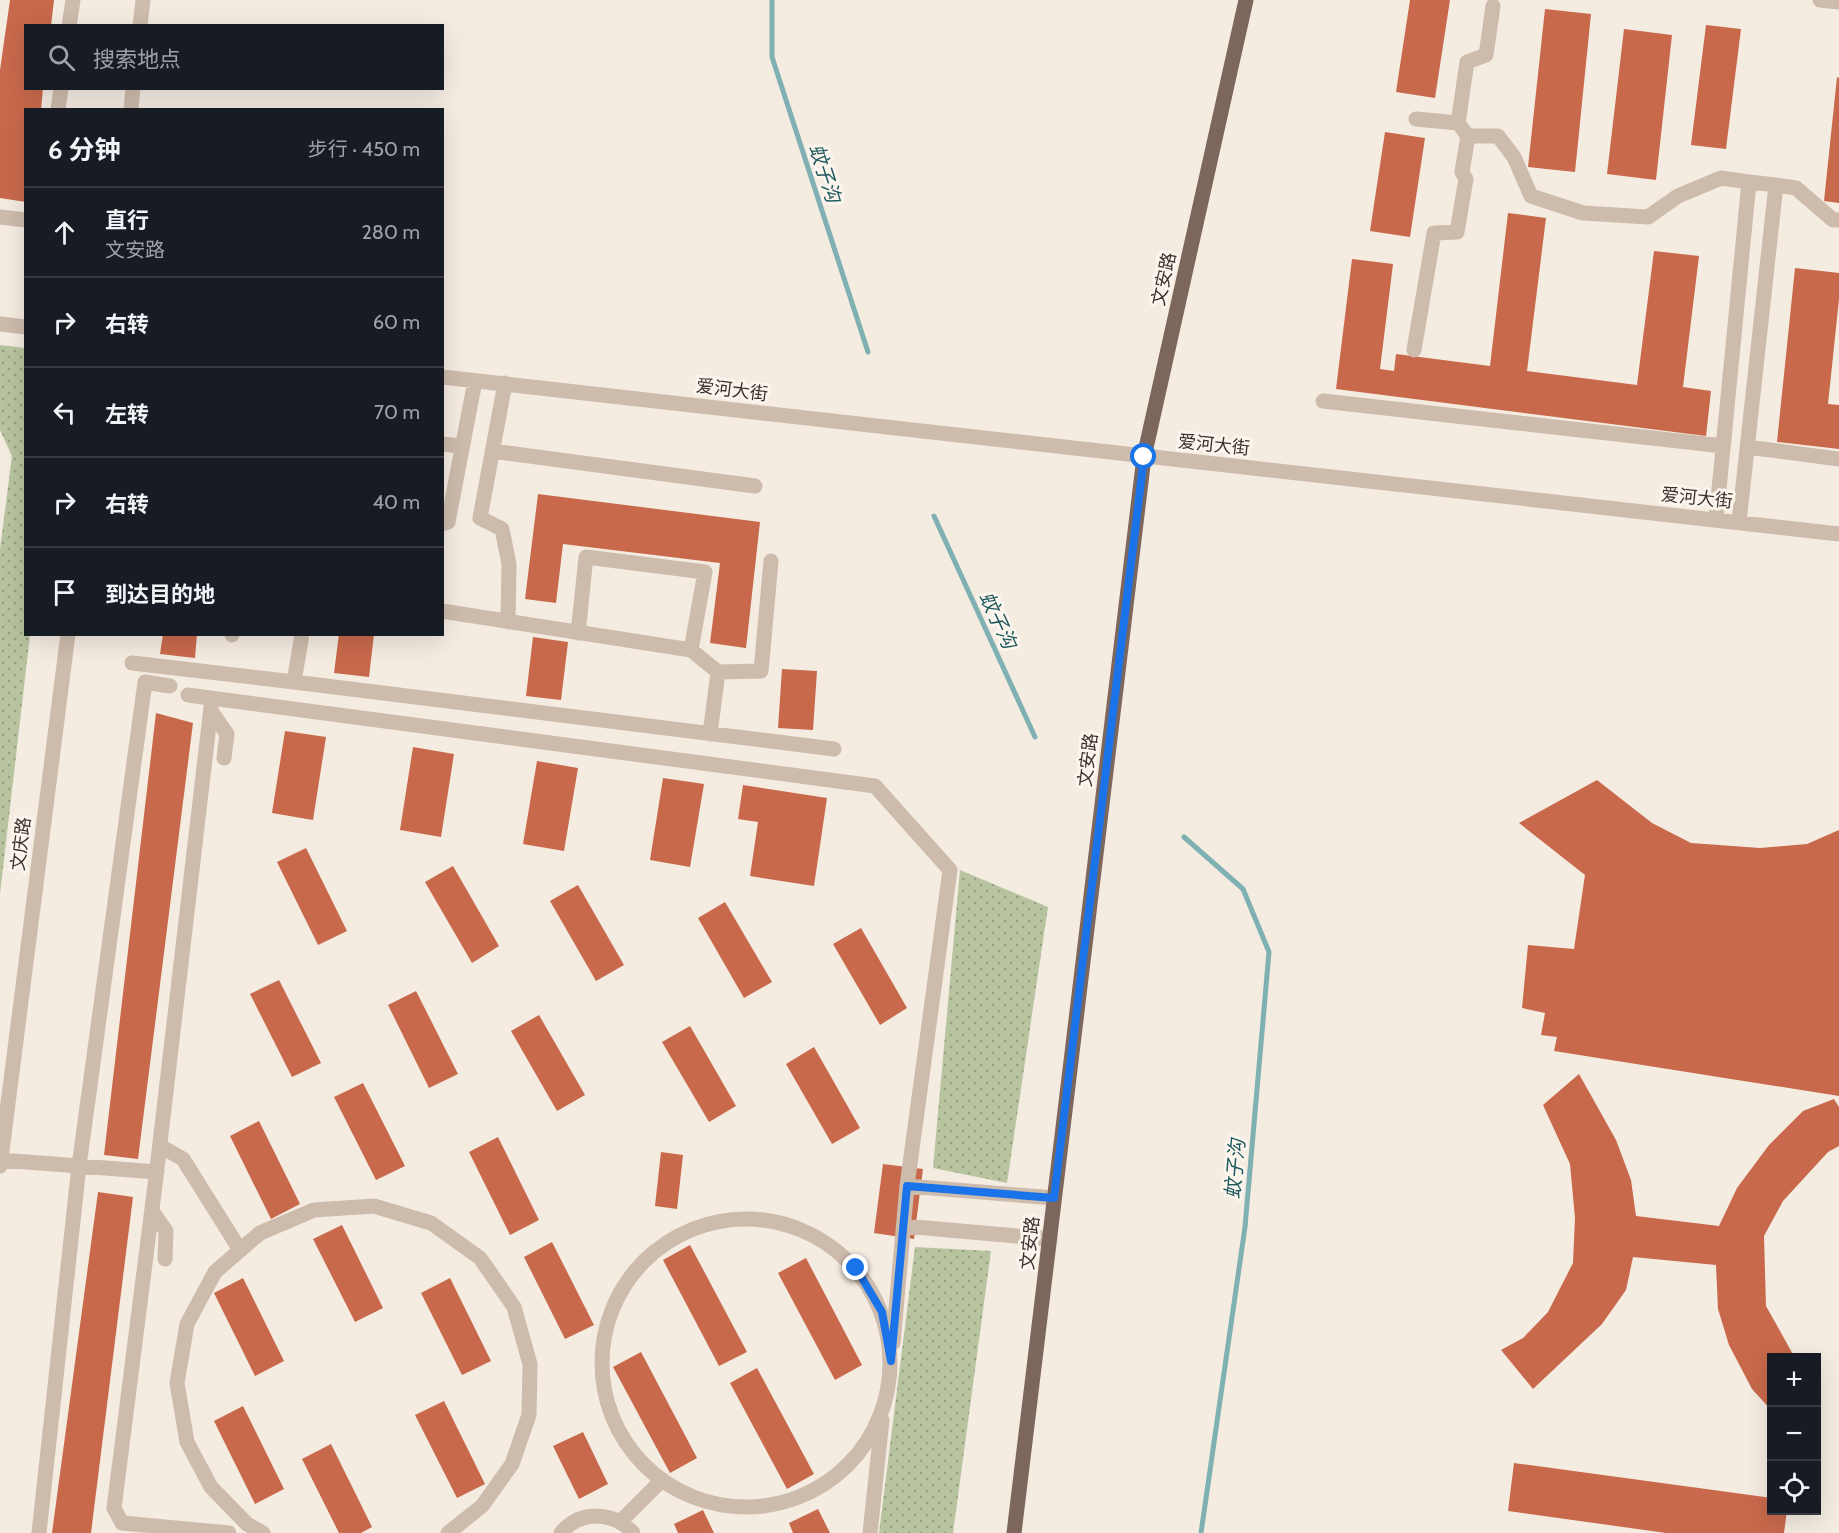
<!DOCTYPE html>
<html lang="zh">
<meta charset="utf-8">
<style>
:root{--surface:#171b24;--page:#20242c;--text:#f1f3f6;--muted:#9ea1a6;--line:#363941}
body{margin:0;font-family:Cabin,"Noto Sans SC",sans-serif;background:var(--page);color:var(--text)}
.controls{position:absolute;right:18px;bottom:18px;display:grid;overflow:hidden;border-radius:0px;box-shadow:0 6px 24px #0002}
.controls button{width:54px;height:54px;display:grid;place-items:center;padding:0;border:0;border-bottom:2px solid var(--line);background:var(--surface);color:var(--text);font:30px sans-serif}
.stop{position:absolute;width:18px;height:18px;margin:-14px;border:4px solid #1a73e8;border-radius:50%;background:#fff}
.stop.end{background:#1a73e8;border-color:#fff;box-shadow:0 2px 6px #0008}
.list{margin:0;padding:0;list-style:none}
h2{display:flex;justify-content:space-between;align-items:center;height:78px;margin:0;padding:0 24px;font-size:26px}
h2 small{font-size:20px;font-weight:400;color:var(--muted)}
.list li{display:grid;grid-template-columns:39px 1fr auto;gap:18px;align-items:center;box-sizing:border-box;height:90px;padding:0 24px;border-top:2px solid var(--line)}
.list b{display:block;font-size:22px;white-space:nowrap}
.list p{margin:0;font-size:20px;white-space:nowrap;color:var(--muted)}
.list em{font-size:20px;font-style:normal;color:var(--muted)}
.icon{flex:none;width:33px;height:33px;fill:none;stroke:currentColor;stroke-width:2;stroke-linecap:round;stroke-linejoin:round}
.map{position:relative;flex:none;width:1839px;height:1533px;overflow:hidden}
.search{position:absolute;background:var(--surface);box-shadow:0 6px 24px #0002;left:24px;top:24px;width:420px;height:66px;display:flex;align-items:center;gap:15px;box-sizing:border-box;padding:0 21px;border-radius:0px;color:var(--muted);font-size:22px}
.panel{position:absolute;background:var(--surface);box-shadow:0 6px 24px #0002;left:24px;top:108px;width:420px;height:528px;border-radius:0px}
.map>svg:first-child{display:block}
</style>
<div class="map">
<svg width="1839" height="1533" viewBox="0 0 1839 1533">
<defs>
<pattern id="grass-dots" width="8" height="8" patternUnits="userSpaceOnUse" patternTransform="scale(1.5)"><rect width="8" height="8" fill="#b8c4a0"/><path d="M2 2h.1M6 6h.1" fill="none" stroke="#97a083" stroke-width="1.8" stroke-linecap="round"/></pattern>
</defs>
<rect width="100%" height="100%" fill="#f4ebe1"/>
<path fill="url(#grass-dots)" d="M0,345L25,348L26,634L30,635L0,894V549L12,456L0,430Z
M960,870L1048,907L1007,1183L933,1168Z
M915,1247L991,1251L953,1533H879Z"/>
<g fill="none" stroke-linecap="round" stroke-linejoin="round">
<path stroke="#7fb0b2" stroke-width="5" d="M772,0V57L868,352
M934,516L1035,737
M1184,837L1243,889L1269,952L1245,1227L1201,1533"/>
</g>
<path fill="#c8694b" d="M10,0H54L51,26H26V88H43L41,110H26V202L0,198V70Z
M1410,0H1450L1435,98L1396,92Z
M1545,9L1591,14L1575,172L1528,167Z
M1706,25L1741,29L1726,149L1691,145Z
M1624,29L1672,35L1656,180L1607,174Z
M1837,77L1839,78V203L1824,201Z
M1385,132L1425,138L1410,237L1370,231Z
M1508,213L1546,218L1527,371L1637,385L1654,251L1699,256L1683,387L1711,391L1706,436L1336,389L1352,259L1393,264L1380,369L1394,371L1396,354L1490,366Z
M1795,268L1839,273V299L1828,404L1839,405V449L1777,442Z
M538,494L760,522L746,648L710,643L720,563L563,544L556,603L525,599Z
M163,634H197L195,658L160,654Z
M339,634H374L369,677L334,673Z
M533,637L568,642L561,700L526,696Z
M782,669L817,671L813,730L778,728Z
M156,713L193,723L138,1159L104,1155Z
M285,731L326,737L313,820L272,813Z
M413,747L454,754L441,837L400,830Z
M537,761L578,768L564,851L523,844Z
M663,778L704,784L690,867L650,860Z
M1597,780L1652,823L1691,843L1760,848L1807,844L1839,830V1096L1554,1051L1557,1037L1541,1035L1545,1013L1522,1008L1528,945L1574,949L1585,875L1519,823Z
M743,785L827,798L814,886L750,876L758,822L738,819Z
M306,848L347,931L318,945L277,862Z
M453,866L499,946L472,963L425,882Z
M578,885L624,965L596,981L550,901Z
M725,902L772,982L744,998L698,918Z
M861,928L907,1008L880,1025L833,944Z
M279,980L321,1063L292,1077L250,994Z
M416,991L458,1074L429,1088L388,1005Z
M539,1015L585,1095L557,1111L511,1031Z
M690,1026L736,1106L709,1122L662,1042Z
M814,1047L860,1128L832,1144L786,1064Z
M1579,1074L1616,1140L1631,1180L1636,1216L1719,1226L1737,1188L1769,1145L1803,1111L1834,1099L1839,1107V1146L1828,1152L1783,1201L1764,1236L1766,1306L1795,1358H1772V1411L1752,1389L1729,1345L1718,1309L1716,1265L1633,1257L1626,1290L1602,1324L1533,1389L1501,1350L1523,1338L1548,1312L1573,1263L1575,1218L1570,1164L1543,1105Z
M363,1083L405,1166L376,1180L334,1097Z
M259,1121L300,1204L271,1219L230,1136Z
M498,1137L539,1220L510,1235L469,1152Z
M661,1152L683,1155L677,1209L655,1206Z
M883,1164L923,1169L914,1239L874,1233Z
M98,1192L133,1197L91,1533H52Z
M342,1225L383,1308L355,1322L313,1239Z
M552,1242L594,1325L565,1339L524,1257Z
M690,1245L747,1352L719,1366L663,1260Z
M806,1258L862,1365L835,1380L778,1273Z
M243,1278L284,1361L255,1376L214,1293Z
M450,1278L491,1361L462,1375L421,1293Z
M641,1352L697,1458L670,1473L613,1367Z
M757,1368L814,1474L787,1489L730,1383Z
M444,1401L485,1484L457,1498L415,1415Z
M243,1406L284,1489L255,1504L214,1421Z
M583,1432L608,1484L579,1499L553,1446Z
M331,1444L372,1527L361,1533H339L302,1459Z
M1514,1463L1772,1498V1510H1787L1784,1533H1666L1508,1511Z
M818,1509L830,1533H793L789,1523Z
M703,1510L714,1533H678L674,1524Z"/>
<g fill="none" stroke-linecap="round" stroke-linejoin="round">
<path stroke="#cdbbac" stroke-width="15" d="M1820,0L1839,2
M69,26L73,0
M140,26L143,0
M58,110L61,88
M131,110L133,88
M1416,119L1458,123L1468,136H1498L1514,157L1531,196L1583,213L1648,217L1678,196L1721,178L1749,182
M1458,123L1467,62L1486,55L1493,6
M0,217L26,220
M0,324L26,327
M1414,350L1434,233L1457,232L1466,179L1462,172L1468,136
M442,377L1839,534
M505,383L480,518L502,529L509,564L508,622
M1323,401L1723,446
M442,444L462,446
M1747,447L1839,459
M492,451L755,486
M1716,520L1749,182L1776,185
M1739,522L1776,185L1796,188L1833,220H1839
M442,524L448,522L475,381
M442,611L691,650L718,672L710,734
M578,633L586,557L705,572L691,650
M232,635V634
M132,663L294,682L302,634
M718,672L761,671L771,561
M294,682L834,749
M188,695L875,786L950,870L907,1186L1054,1198
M212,699L156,1177L114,1508L122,1523L229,1533
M211,711L227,734L224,758
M160,1146L183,1159L240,1250
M1,1160L157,1172
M0,1166L68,634
M152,1211L166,1231L165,1259
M602 1363a144 144 0 1 1 288 0a144 144 0 1 1-288 0Z
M904,1226L1050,1239
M893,1343L907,1186
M620,1522L662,1480
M39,1533L79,1166L145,682L170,686
M263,1533L247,1524L211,1487L187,1442L177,1383L187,1324L215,1272L260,1233L314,1210L374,1206L431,1223L480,1258L514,1307L530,1364L529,1415L512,1464L482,1506L448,1533
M561,1533C580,1510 614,1511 633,1533
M870,1533L882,1420"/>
<path stroke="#7d675c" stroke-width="15" d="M1014,1533L1144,457L1246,0"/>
</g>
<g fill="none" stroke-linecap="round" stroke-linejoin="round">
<path stroke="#1a73e8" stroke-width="8" d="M856,1268L882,1312L891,1361L907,1186L1054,1198L1144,457"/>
</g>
<g text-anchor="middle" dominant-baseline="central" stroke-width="6" stroke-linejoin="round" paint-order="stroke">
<g font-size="18" fill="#3b302b" stroke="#fbf5ee">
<text transform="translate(1164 279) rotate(-77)">文安路</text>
<text transform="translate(732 390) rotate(7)">爱河大街</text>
<text transform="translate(1214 445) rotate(6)">爱河大街</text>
<text transform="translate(1697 498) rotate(6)">爱河大街</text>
<text transform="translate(1088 760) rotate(-83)">文安路</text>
<text transform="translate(21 844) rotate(-83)">文庆路</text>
<text transform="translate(1030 1243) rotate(-84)">文安路</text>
</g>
<g font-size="20" font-style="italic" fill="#1f5a5e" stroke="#fbf5ee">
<text transform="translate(825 173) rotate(72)">蚊子沟</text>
<text transform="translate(998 620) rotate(65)">蚊子沟</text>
<text transform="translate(1235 1169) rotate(-85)">蚊子沟</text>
</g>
</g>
</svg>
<div class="controls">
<button>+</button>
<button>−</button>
<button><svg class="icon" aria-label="locate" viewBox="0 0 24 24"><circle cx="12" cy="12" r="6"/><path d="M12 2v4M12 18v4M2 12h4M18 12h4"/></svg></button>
</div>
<div class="stop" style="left:1144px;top:457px"></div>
<div class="stop end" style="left:856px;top:1268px"></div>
<div class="search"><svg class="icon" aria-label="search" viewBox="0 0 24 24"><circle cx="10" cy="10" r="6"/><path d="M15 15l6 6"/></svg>搜索地点</div>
<section class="panel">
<h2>6 分钟<small>步行 · 450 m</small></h2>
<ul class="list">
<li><svg class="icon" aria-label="ahead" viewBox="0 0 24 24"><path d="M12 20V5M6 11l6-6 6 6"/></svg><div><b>直行</b><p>文安路</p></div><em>280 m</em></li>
<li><svg class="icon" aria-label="right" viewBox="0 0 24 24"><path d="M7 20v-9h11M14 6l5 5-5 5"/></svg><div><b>右转</b></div><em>60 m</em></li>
<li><svg class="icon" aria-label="left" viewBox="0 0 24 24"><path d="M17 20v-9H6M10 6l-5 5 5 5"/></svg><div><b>左转</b></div><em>70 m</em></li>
<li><svg class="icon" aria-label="right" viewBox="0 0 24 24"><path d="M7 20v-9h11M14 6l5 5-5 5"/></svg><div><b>右转</b></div><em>40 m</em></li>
<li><svg class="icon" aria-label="arrive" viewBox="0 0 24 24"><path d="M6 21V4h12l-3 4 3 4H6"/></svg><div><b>到达目的地</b></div></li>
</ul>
</section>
</div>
